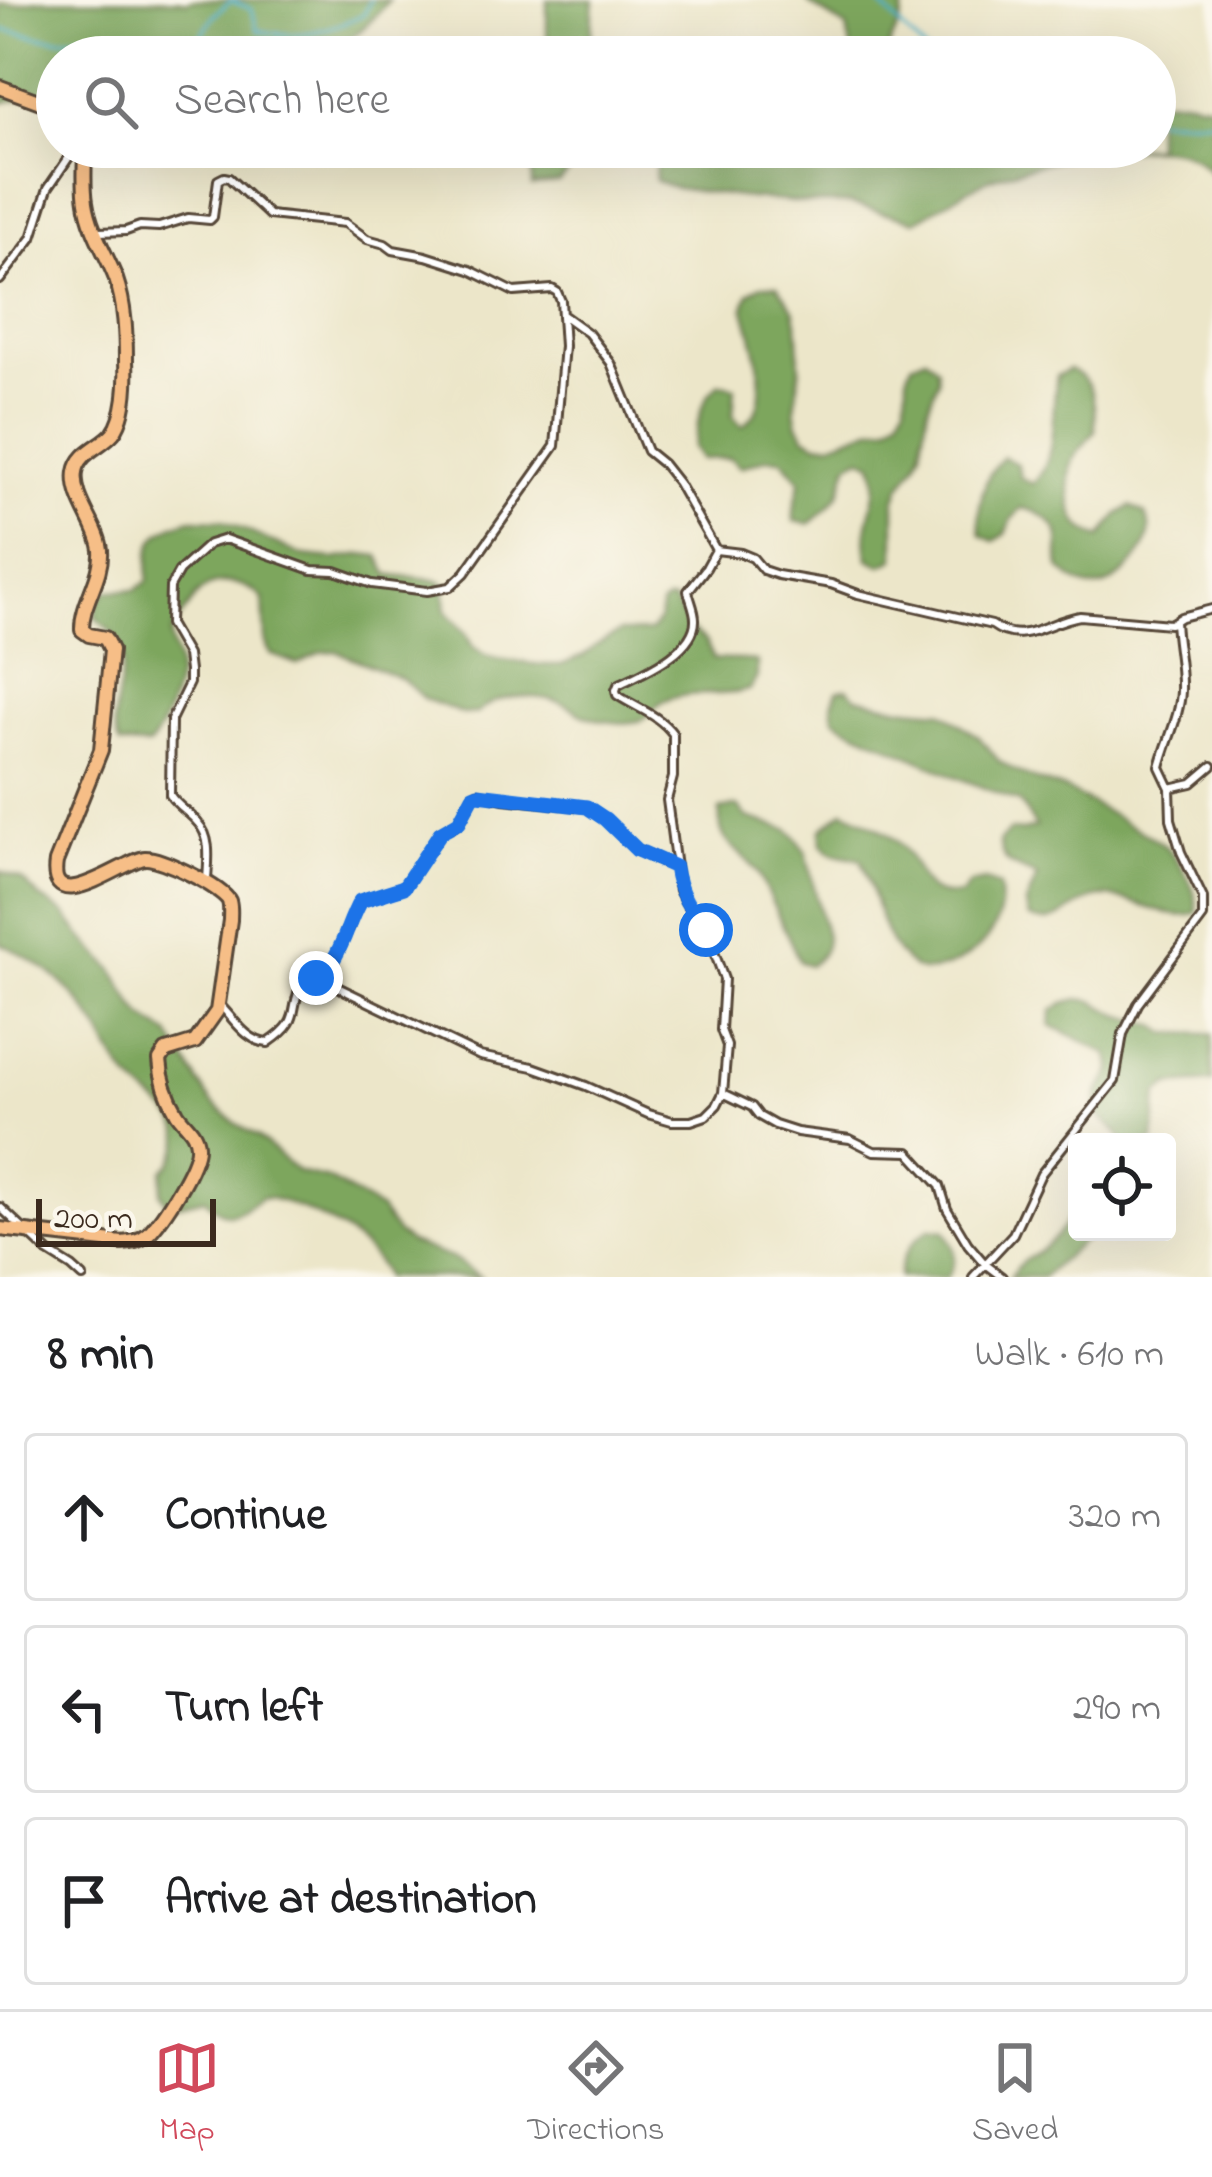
<!DOCTYPE html>
<meta charset="utf-8">
<style>
:root{--surface:#fff;--page:#f2f2f2;--text:#202124;--muted:#757577;--line:#e0e0e0;--accent:#d1495b}
body{margin:0;font-family:"Indie Flower",sans-serif;background:var(--page);color:var(--text)}
.controls{position:absolute;right:36px;bottom:36px;display:grid;overflow:hidden;border-radius:12px;box-shadow:0 12px 48px #0002}
.controls button{width:108px;height:108px;display:grid;place-items:center;padding:0;border:0;border-bottom:3px solid var(--line);background:var(--surface);color:var(--text);font:60px sans-serif}
.scale{position:absolute;left:36px;bottom:30px;width:180px;box-sizing:border-box;padding-left:12px;border:6px solid #3b2a1e;border-top:0;font-size:33px;line-height:42px;white-space:nowrap;color:#3b2a1e;-webkit-text-stroke:9px #fbf7ec;paint-order:stroke}
.stop{position:absolute;width:36px;height:36px;margin:-27px;border:9px solid #1a73e8;border-radius:50%;background:#fff}
.stop.end{background:#1a73e8;border-color:#fff;box-shadow:0 3px 12px #0008}
.list{margin:0;padding:0;list-style:none}
h2{display:flex;justify-content:space-between;align-items:center;height:156px;margin:0;padding:0 48px;font-size:51px}
h2 small{font-size:39px;font-weight:400;color:var(--muted)}
.list li{display:grid;grid-template-columns:78px 1fr auto;gap:36px;align-items:center;box-sizing:border-box;height:168px;margin:0 24px 24px;padding:0 24px;border:3px solid var(--line);border-radius:12px}
.list b{display:block;font-size:45px;white-space:nowrap}
.list em{font-size:39px;font-style:normal;color:var(--muted)}
.icon{flex:none;width:66px;height:66px;fill:none;stroke:currentColor;stroke-width:2;stroke-linecap:round;stroke-linejoin:round}
.map{position:relative;flex:none;width:1212px;height:1277px;overflow:hidden}
.search{position:absolute;background:var(--surface);box-shadow:0 12px 48px #0002;left:36px;right:36px;top:36px;height:132px;display:flex;align-items:center;gap:30px;box-sizing:border-box;padding:0 42px;border-radius:66px;color:var(--muted);font-size:45px}
.sheet{height:732px;background:var(--surface)}
nav{display:flex;justify-content:space-around;align-items:center;box-sizing:border-box;height:168px;border-top:3px solid var(--line);background:var(--surface);font-size:33px;color:var(--muted)}
nav a{display:grid;justify-items:center;gap:6px}
nav .on{color:var(--accent)}
.map>svg:first-child{display:block}
</style>
<div class="map">
<svg width="1212" height="1277" viewBox="0 0 1212 1277">
<rect width="100%" height="100%" fill="#fbf7ec"/>
<filter id="ink" filterUnits="userSpaceOnUse"><feTurbulence type="fractalNoise" baseFrequency=".00833" numOctaves="2"/><feDisplacementMap in="SourceGraphic" scale="24" xChannelSelector="R" yChannelSelector="G"/><feConvolveMatrix kernelMatrix="1 2 1 2 8 2 1 2 1" color-interpolation-filters="sRGB"/></filter>
<filter id="wash" filterUnits="userSpaceOnUse"><feTurbulence type="fractalNoise" baseFrequency=".004" numOctaves="4" result="noise"/><feDisplacementMap in="SourceGraphic" scale="48" xChannelSelector="R" yChannelSelector="G"/><feGaussianBlur stdDeviation="2.7" result="paint"/><feColorMatrix in="noise" values="0 0 0 0 0 0 0 0 0 0 0 0 0 0 0 0 0 1.4 0 .05"/><feComposite in="paint" operator="in"/></filter>
<g filter="url(#wash)">
<rect width="100%" height="100%" fill="#ece6c9"/>
<path fill="#7da65d" stroke="#5c683e" stroke-width="3" d="M39,0H180L187,2L192,0H389C367,29 340,52 302,54C281,55 265,49 245,57H57V92L0,103V4H17Z
M547,0H594L591,41L594,57H541L547,37Z
M808,0H904C904,29 891,32 886,57H848L851,49L847,28L809,4Z
M1183,99L1212,104V174C1204,165 1194,155 1183,152C1143,139 1029,163 989,179C964,190 940,207 915,221L849,203H805L740,197L676,188L656,181C655,172 654,162 663,156C679,144 717,161 736,162C777,164 818,154 858,154C878,154 909,166 923,165C936,163 946,155 955,147H1155V100Z
M535,147H582L575,166L559,182L532,186L531,165Z
M762,285H777L794,309L797,322L800,369L795,409L798,424L805,436L817,443H832L874,427L889,425L900,416L906,403L907,376L912,363L926,357L937,367L938,380L928,407L921,451L916,464L900,487L895,502V559L882,565L869,559C858,523 885,495 873,463L861,457L849,463C845,472 843,486 839,494C833,503 818,518 809,524L794,521C792,505 799,495 800,480L782,459L768,458L740,467L730,458L700,459L693,447C699,422 699,399 720,383L735,387L733,416L742,426C777,406 753,338 744,307L749,293Z
M1069,369C1096,381 1095,405 1095,431C1088,441 1076,451 1072,463C1068,478 1069,508 1077,521C1082,531 1092,534 1101,538L1118,514L1131,506L1145,514C1148,522 1150,524 1149,533C1147,553 1116,588 1095,587C1080,587 1069,577 1060,568C1058,557 1060,547 1059,537C1056,520 1035,510 1021,508L1012,519L1006,534L994,541L981,535C976,508 983,475 1003,457L1017,464L1021,478L1033,484C1059,458 1050,411 1057,376Z
M192,519L222,520L304,556L334,559L363,554L379,556L388,574C407,578 426,576 444,583L446,611L466,633L472,646L485,655L498,659L541,665H561L584,656L595,646L620,632H650L659,620L661,606L666,601H674L689,629L705,641L714,659C729,661 742,658 757,662V677L750,689C724,699 694,689 667,700C655,704 650,719 638,721C622,725 596,721 582,714C574,709 567,704 557,701C531,695 497,693 478,713L464,714L424,699L402,679L336,651L322,652L297,664L270,654L265,641L263,599C249,584 223,576 204,589C196,594 192,603 186,610C181,617 173,625 171,634C169,646 179,658 178,670C177,689 162,734 148,746L120,745C101,711 136,671 116,638C111,630 102,624 95,617L97,603L106,591L135,590L148,581C148,541 152,530 192,519Z
M847,688L857,697L898,707L942,711L979,737L999,761L1012,769L1038,781L1067,790L1147,835C1172,844 1198,886 1197,913C1173,924 1133,897 1105,897C1074,896 1060,934 1028,917L1026,904L1037,877C1017,864 1004,871 999,842L1010,831H1024L1036,827L1019,802L952,775L846,726L834,718L832,704L837,691Z
M734,806L739,807L747,818L789,830L798,840L806,853L826,937C825,951 821,957 810,965L800,962L758,873C741,848 716,846 720,810Z
M844,810C863,820 886,829 901,845C924,872 917,900 961,895L969,884L985,881L999,886C1007,923 982,953 949,966C937,970 925,975 913,967C879,944 877,894 861,859L833,854L822,844L821,830Z
M0,871L22,880L39,897L64,913L82,937L113,969L135,1007L145,1018L170,1035L211,1102L234,1122L259,1138L298,1172L328,1179L380,1210L397,1234L410,1243L452,1258L480,1277H385C373,1240 299,1201 262,1197C237,1213 229,1225 205,1198L176,1205L166,1202L161,1193L163,1171C177,1159 186,1140 175,1121C169,1110 138,1089 127,1076C114,1061 108,1044 98,1028C70,983 46,966 0,943Z
M1078,999L1093,1001L1119,1015L1155,1025L1167,1033L1212,1034V1082L1169,1085L1158,1094L1154,1142H1123L1119,1134L1096,1113C1097,1107 1096,1100 1098,1095C1104,1078 1119,1076 1108,1054L1051,1025L1052,1011L1064,1003Z
M1077,1203V1232H1093L1042,1277H1010C1023,1257 1032,1258 1048,1244C1061,1233 1069,1218 1077,1203Z
M930,1229L945,1231C955,1246 959,1261 947,1277H899C901,1255 911,1240 930,1229Z"/>
<g fill="none" stroke-linecap="round" stroke-linejoin="round">
<path stroke="#4ab0c9" stroke-width="3" d="M875,0C895,18 911,40 932,57
M0,29L39,37L61,39L105,33L125,37L166,53L186,49L203,34L214,15L231,1L252,9L257,30C296,40 329,31 364,14L370,0
M1155,119L1212,120"/>
</g>
</g>
<g filter="url(#ink)">
<g fill="none" stroke-linecap="round" stroke-linejoin="round">
<g stroke="#564638" stroke-width="12">
<path id="minor" d="M99,232L126,231L140,226L159,227L188,218L210,220L213,217L218,180L224,177L229,178L269,215L345,223L367,239L385,244L393,250L426,256L470,270L514,292L552,289L557,292L561,301L564,346L555,446L465,573L450,587L427,591L372,584L335,571L312,570L225,539L209,544L179,571L170,587L169,624L187,655L189,671V683L171,720L170,795C178,807 189,812 198,823C212,838 208,861 207,880
M0,280L32,238L48,188L76,147
M563,315L588,333L611,363L647,451L663,464L678,483L716,550L741,553L753,558L763,570L778,575L831,584L858,594L992,625C1022,647 1048,621 1080,616L1170,624L1181,617L1212,609
M1170,788L1192,783L1212,766
M319,976C342,958 346,926 360,901L404,887L440,833L459,822L473,796L478,793L503,799L587,807L605,819L637,850L673,866
M219,1004C233,1018 247,1042 268,1043C305,1018 287,1011 303,981L321,979L480,1056L533,1067L586,1086L648,1114L672,1121H691L706,1116L717,1105L723,1093L727,1046L721,1030L724,979L706,930L691,912L679,890L667,800L673,777V734C658,714 638,709 617,695L616,690L618,685C642,673 696,651 695,619C695,610 690,600 688,591L706,568L716,550
M723,1093L752,1107L759,1116L775,1125L797,1132L850,1139L874,1151L909,1152L940,1186L947,1209L968,1244L985,1264L1002,1277
M0,1207L48,1252L72,1267L83,1277
M973,1277L1013,1234L1041,1174L1115,1081L1123,1034L1138,1004L1203,917V898L1181,852L1171,819L1170,788L1160,767C1166,742 1180,716 1181,691C1182,668 1176,644 1175,621"/>
</g>
<g stroke="#564638" stroke-width="18">
<path id="primary" d="M0,87L57,108
M0,1229L122,1243C132,1242 140,1241 148,1234C162,1220 199,1164 197,1145C196,1131 184,1124 177,1113C168,1098 161,1078 160,1060L166,1051L195,1042L217,1011L230,920C230,914 231,907 229,901C222,887 160,857 145,858C126,859 47,921 56,862L101,750L111,650L105,638L89,635L82,630C81,603 103,578 101,550C98,524 72,499 76,472C79,452 101,447 113,433C126,416 127,382 126,361C126,334 125,305 116,279C106,253 90,230 86,202C83,184 85,165 85,147"/>
</g>
<use href="#minor" stroke="#fff" stroke-width="6"/>
<use href="#primary" stroke="#f6be87" stroke-width="12"/>
</g>
</g>
<g fill="none" stroke-linecap="round" stroke-linejoin="round" filter="url(#ink)">
<path stroke="#1a73e8" stroke-width="15" d="M316,978C342,960 345,927 360,901L404,887L440,833L459,822L473,796L478,794L587,807L605,819L637,850L675,867C679,894 690,909 706,930"/>
</g>
</svg>
<div class="controls">
<button><svg class="icon" aria-label="locate" viewBox="0 0 24 24"><circle cx="12" cy="12" r="6"/><path d="M12 2v4M12 18v4M2 12h4M18 12h4"/></svg></button>
</div>
<div class="scale">200 m</div>
<div class="stop" style="left:706px;top:930px"></div>
<div class="stop end" style="left:316px;top:978px"></div>
<div class="search"><svg class="icon" aria-label="search" viewBox="0 0 24 24"><circle cx="10" cy="10" r="6"/><path d="M15 15l6 6"/></svg>Search here</div>
</div>
<section class="sheet">
<h2>8 min<small>Walk · 610 m</small></h2>
<ul class="list">
<li><svg class="icon" aria-label="ahead" viewBox="0 0 24 24"><path d="M12 20V5M6 11l6-6 6 6"/></svg><div><b>Continue</b></div><em>320 m</em></li>
<li><svg class="icon" aria-label="left" viewBox="0 0 24 24"><path d="M17 20v-9H6M10 6l-5 5 5 5"/></svg><div><b>Turn left</b></div><em>290 m</em></li>
<li><svg class="icon" aria-label="arrive" viewBox="0 0 24 24"><path d="M6 21V4h12l-3 4 3 4H6"/></svg><div><b>Arrive at destination</b></div></li>
</ul>
</section>
<nav>
<a class="on"><svg class="icon" aria-label="map" viewBox="0 0 24 24"><path d="M3 6l6-2 6 2 6-2v14l-6 2-6-2-6 2zM9 4v14M15 6v14"/></svg>Map</a>
<a><svg class="icon" aria-label="directions" viewBox="0 0 24 24"><path d="M12 3l9 9-9 9-9-9zM9 14v-3h6M13 9l2 2-2 2"/></svg>Directions</a>
<a><svg class="icon" aria-label="saved" viewBox="0 0 24 24"><path d="M7 4h10v16l-5-4-5 4z"/></svg>Saved</a>
</nav>
